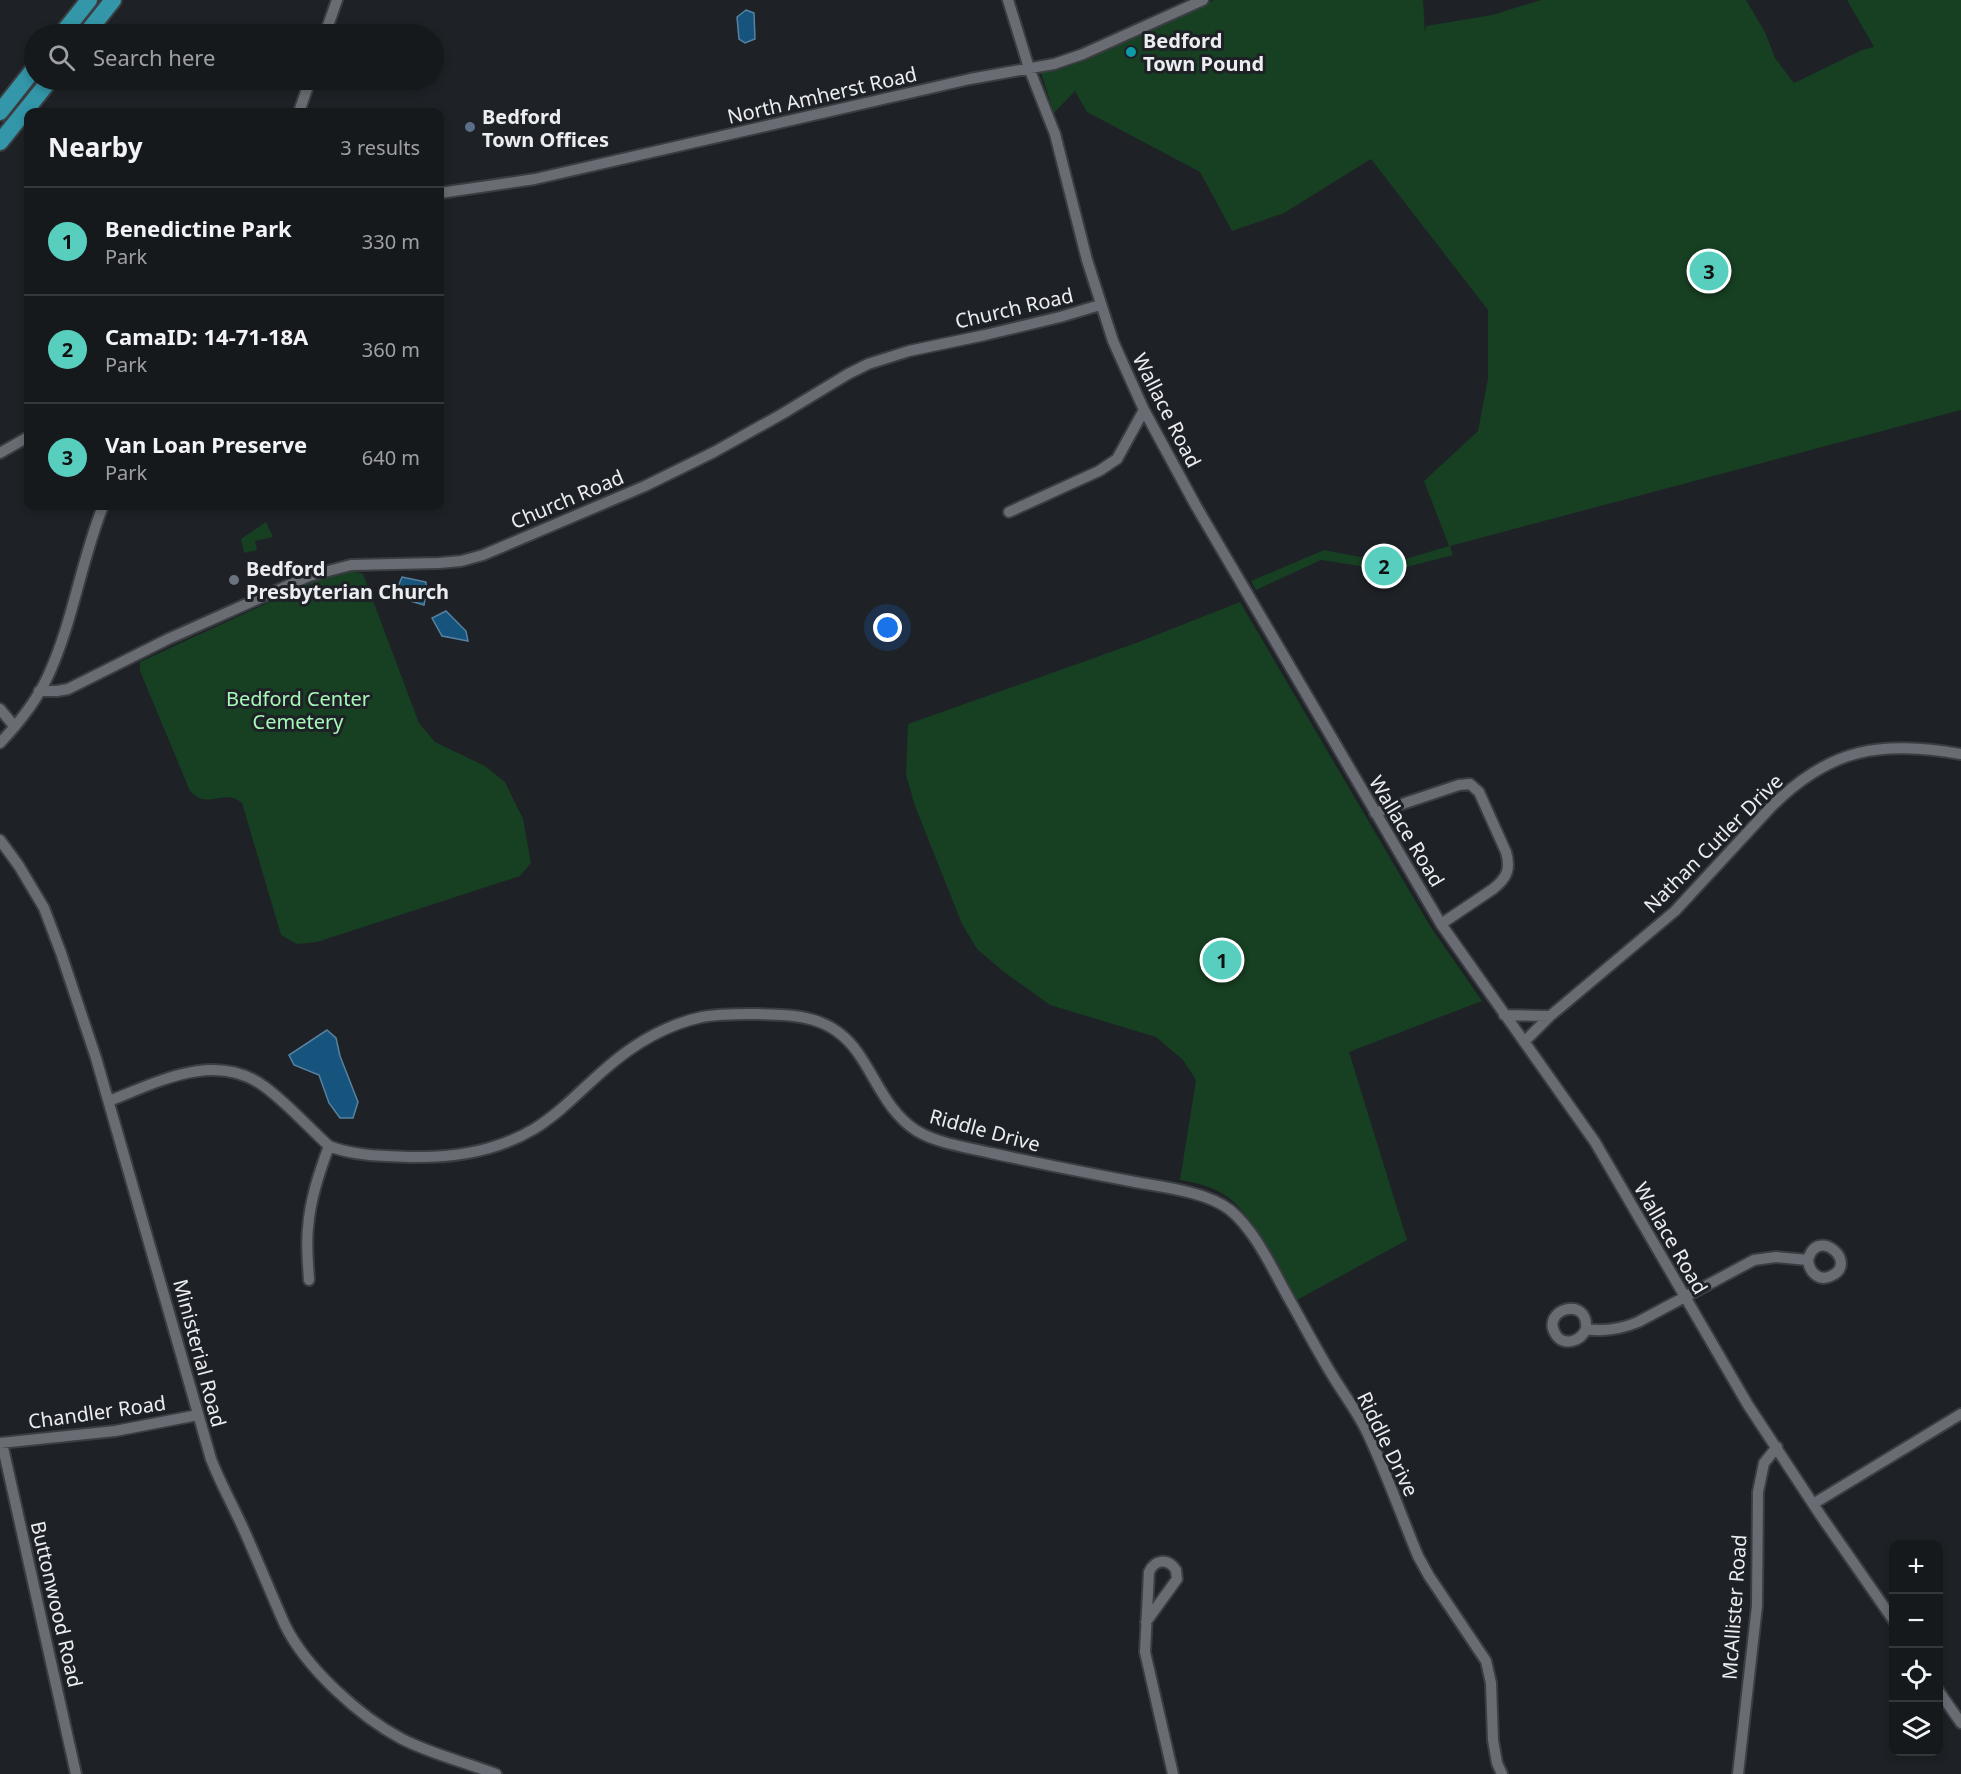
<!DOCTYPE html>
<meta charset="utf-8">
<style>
:root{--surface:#16191c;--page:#1f2225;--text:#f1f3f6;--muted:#9ea0a3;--line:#35383b;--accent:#58cebf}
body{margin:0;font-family:"Noto Sans",sans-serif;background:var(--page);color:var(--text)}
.controls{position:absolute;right:18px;bottom:18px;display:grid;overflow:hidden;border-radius:12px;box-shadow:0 3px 9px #0003}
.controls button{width:54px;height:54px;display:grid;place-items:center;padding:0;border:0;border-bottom:2px solid var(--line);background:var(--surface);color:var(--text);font:30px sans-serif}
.you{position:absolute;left:888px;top:628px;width:21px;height:21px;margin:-15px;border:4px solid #fff;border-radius:50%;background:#1a73e8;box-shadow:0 0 0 9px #1a73e833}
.badge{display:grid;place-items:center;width:39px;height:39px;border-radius:50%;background:var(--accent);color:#111;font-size:20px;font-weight:700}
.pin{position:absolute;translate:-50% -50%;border:3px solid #fff;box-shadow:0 2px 6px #0006}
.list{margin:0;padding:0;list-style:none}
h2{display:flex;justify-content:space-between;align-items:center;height:78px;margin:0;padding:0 24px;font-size:26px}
h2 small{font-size:20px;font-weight:400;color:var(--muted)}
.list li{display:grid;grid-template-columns:39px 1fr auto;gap:18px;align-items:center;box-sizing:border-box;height:108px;padding:0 24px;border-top:2px solid var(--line)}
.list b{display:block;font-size:22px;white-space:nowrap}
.list p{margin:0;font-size:20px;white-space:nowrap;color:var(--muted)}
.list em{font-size:20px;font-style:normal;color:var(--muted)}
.icon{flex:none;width:33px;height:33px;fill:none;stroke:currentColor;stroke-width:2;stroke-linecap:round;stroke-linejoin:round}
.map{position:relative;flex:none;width:1961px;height:1774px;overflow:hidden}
.search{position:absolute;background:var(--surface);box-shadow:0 3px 9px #0003;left:24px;top:24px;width:420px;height:66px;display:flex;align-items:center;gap:15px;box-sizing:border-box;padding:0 21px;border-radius:33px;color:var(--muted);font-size:22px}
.panel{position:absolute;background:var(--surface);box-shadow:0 3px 9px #0003;left:24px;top:108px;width:420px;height:402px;border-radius:12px}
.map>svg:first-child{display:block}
</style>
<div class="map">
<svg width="1961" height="1774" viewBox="0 0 1961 1774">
<rect width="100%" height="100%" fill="#1e2126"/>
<path fill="#173f22" d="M1214,0H1423L1425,33L1426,26L1492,15L1541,0H1746L1765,32L1775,58L1794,83L1862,50L1874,47L1847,0H1961V410L1450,546L1453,555L1391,571L1321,560L1256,590L1251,581L1324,550L1392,563L1449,546L1424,481L1478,431L1488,378V310L1371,159L1284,213L1232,231L1200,172L1087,112L1075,91L1054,113L1041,73L1093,56Z
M266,522L273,537L255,541L257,550L244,553L241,539Z
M341,572H356L363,574L419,723L435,742L485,766L505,782L523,819L531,863L520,876L317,942L297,944L281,935L242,803C239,801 237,799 233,798C216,794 207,808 190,791L140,671V662L317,580Z
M1240,602L1430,926L1482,1001L1349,1052L1407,1240L1295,1301C1278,1271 1255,1218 1229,1198C1215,1187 1197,1183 1180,1180L1196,1080L1183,1060L1156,1037L1050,1005L1004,972L977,949L962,924L915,806L906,775L908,724L1136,643Z"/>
<path fill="#17547d" stroke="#5782a0" stroke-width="1.5" d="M746,10L754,13L755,39L745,43L739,39L737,17Z
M402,577L426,582V594L424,605L404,599L397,589Z
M446,611L466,631L468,641L442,636L432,618Z
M327,1030L336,1038L340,1056L358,1102L353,1118H340L329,1103L319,1075L294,1065L289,1055Z"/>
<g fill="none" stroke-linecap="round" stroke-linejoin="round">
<g stroke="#3a3d41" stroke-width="14">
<path id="minor" d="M1008,0L1029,68L1055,134L1087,260L1113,341L1144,410L1196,506L1441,924L1595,1142L1748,1405L1821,1516L1894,1621
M325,34L337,0
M299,112L310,80
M440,193L535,179L970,79L1054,64L1083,54L1203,0
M0,453L28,437
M1009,512L1099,471L1117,459L1144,410
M39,691H57L68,689L168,639L309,576L351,565L439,563L461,561L483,555L645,486L714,452L782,414L848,374L868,364L909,351L985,335L1060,317L1100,305
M0,709L14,726
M0,743C18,724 37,700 48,676C73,622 81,561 103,506
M1375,813L1459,785L1470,784L1479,792L1506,852C1511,869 1507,878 1493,889L1441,924
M0,840L19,866L44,908L61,953L96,1058L211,1459C221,1485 236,1511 247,1537C260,1566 272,1596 285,1625C306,1668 360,1717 402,1739C431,1754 465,1762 496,1774
M1504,1015L1550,1016
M1524,1042L1550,1016L1675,911L1771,807C1831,747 1880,741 1961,754
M109,1101C158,1082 216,1050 265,1087C288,1104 307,1126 329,1146C354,1156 384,1156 412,1157C454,1158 497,1151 534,1129C560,1113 581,1090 604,1070C632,1045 665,1025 702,1017C718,1014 735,1014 751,1014C795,1015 831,1014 858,1053C877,1080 888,1113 917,1131C939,1144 967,1147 991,1153C1037,1163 1083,1172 1130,1181C1160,1187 1206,1191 1230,1210C1257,1232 1275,1275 1292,1304C1306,1329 1319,1354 1334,1378C1345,1396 1358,1413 1367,1432C1386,1472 1401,1515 1418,1556L1429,1576L1486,1661L1491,1683L1493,1740L1497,1763L1502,1774
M309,1280C308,1263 306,1245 308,1228C310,1200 319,1173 329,1146
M1586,1329C1589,1294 1539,1310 1556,1335C1564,1347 1581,1341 1586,1329C1604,1332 1621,1329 1638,1322L1754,1260L1776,1257L1808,1260C1809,1272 1819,1282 1831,1276C1860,1263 1817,1225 1808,1260
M0,1443L115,1431L198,1415
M2,1443L76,1774
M1813,1504L1961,1414
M1146,1622L1177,1579L1176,1570C1168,1558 1155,1559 1149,1572L1145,1652L1173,1774
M1938,1690L1961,1723
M1738,1774L1757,1606L1758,1492L1764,1463L1777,1447"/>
</g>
<g stroke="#3a3d41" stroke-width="20">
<path id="highway" d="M62,34L89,0
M86,34L113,0
M0,112L34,69
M0,142L50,80"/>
</g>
<use href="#minor" stroke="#696c72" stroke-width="10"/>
<use href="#highway" stroke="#3397a9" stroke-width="16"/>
</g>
<circle fill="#0f9aa8" stroke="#1e2126" stroke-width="2" cx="1131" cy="52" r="6"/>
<circle fill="#5c6f8a" stroke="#1e2126" stroke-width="2" cx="470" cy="127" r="6"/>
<circle fill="#6b7280" stroke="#1e2126" stroke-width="2" cx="234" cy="580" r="6"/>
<g text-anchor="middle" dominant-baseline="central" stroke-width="6" stroke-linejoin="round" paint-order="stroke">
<g font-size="20" font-weight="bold" fill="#ebedf1" stroke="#1e2126" text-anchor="start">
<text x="1143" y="40">Bedford<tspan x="1143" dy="23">Town Pound</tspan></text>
<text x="482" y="116">Bedford<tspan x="482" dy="23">Town Offices</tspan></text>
<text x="246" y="568">Bedford<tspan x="246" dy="23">Presbyterian Church</tspan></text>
</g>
<g font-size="20" fill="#ebedf1" stroke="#1e2126">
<text transform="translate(822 95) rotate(-13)">North Amherst Road</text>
<text transform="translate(1014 308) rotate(-13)">Church Road</text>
<text transform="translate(1167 410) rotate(63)">Wallace Road</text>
<text transform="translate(567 499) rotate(-23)">Church Road</text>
<text transform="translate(1407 831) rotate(59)">Wallace Road</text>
<text transform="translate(1713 843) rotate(-45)">Nathan Cutler Drive</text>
<text transform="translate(985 1130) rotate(15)">Riddle Drive</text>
<text transform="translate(1671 1238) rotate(60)">Wallace Road</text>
<text transform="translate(200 1353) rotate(75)">Ministerial Road</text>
<text transform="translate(97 1412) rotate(-8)">Chandler Road</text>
<text transform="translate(1388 1444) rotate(64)">Riddle Drive</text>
<text transform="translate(57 1604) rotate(77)">Buttonwood Road</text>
<text transform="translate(1734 1607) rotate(-86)">McAllister Road</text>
</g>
<g font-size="20" fill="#a6f9b7" stroke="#1e2126">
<text x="298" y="698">Bedford Center<tspan x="298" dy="23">Cemetery</tspan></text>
</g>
</g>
</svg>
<div class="controls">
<button>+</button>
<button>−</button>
<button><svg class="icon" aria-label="locate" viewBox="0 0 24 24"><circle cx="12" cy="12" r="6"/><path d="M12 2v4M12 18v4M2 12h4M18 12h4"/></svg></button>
<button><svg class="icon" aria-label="layers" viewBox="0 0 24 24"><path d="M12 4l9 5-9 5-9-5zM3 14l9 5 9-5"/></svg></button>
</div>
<div class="you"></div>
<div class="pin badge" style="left:1222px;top:960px">1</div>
<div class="pin badge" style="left:1384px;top:566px">2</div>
<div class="pin badge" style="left:1709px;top:271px">3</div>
<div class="search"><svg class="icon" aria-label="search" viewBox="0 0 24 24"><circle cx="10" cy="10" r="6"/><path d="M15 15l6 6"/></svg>Search here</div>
<section class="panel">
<h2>Nearby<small>3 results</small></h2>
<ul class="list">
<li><span class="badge">1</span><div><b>Benedictine Park</b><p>Park</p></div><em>330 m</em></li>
<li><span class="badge">2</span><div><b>CamaID: 14-71-18A</b><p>Park</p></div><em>360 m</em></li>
<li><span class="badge">3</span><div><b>Van Loan Preserve</b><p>Park</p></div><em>640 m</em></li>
</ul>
</section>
</div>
